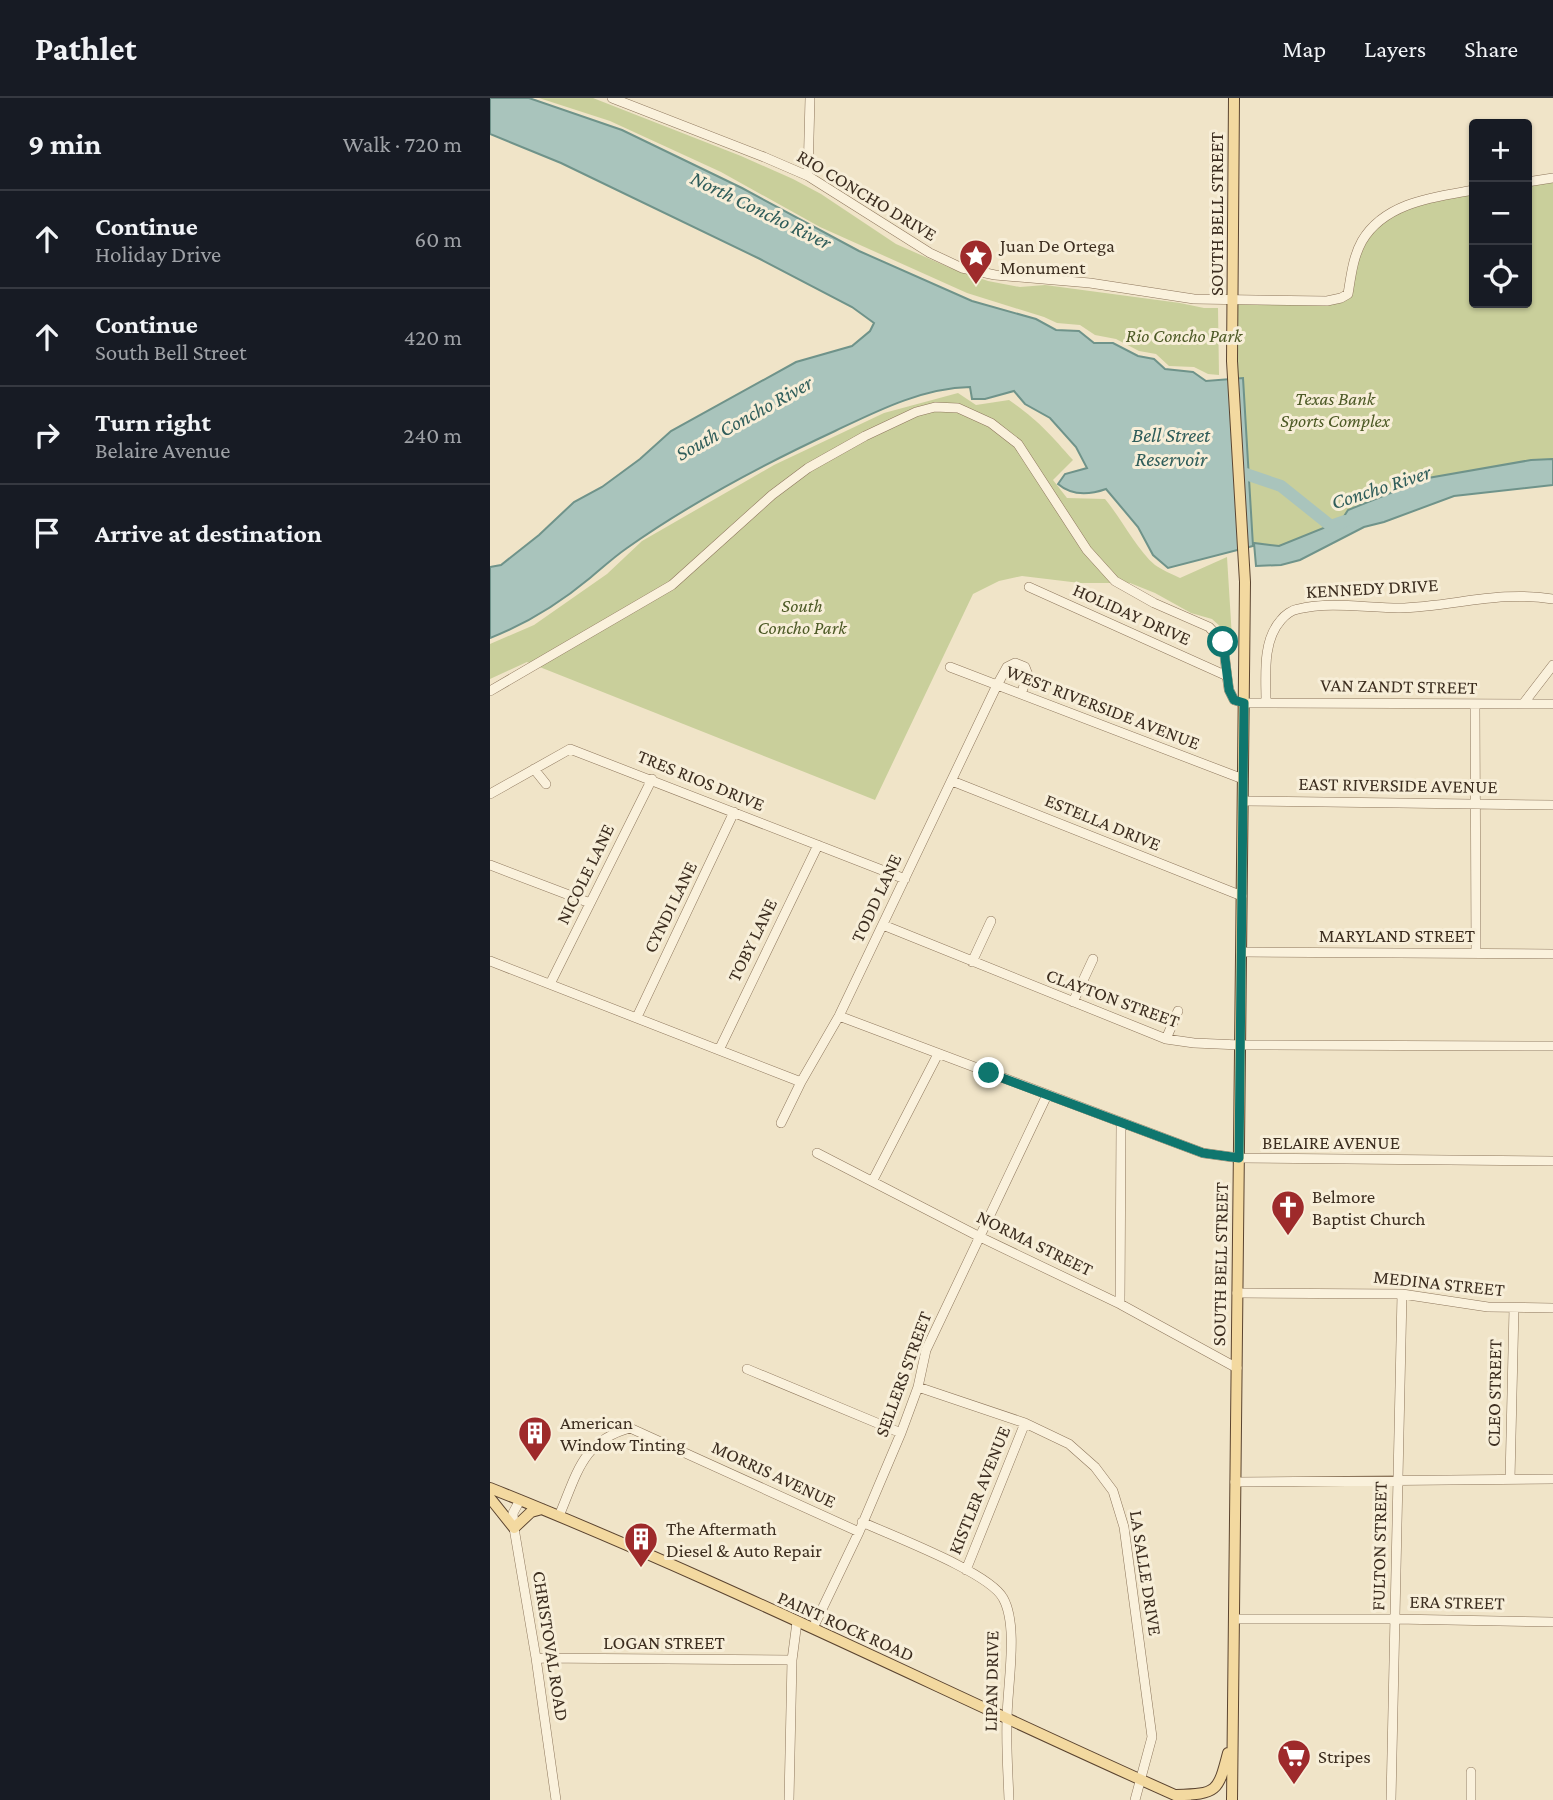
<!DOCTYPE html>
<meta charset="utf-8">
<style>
:root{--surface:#171b24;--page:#242831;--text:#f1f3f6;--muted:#9ea1a6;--line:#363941}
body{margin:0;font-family:"Crimson Pro",serif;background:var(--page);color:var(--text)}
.controls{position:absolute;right:21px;top:21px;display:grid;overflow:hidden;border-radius:7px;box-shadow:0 2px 5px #0004}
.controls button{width:63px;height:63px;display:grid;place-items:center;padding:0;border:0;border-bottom:2px solid var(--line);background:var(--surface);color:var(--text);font:35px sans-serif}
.stop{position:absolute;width:21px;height:21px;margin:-16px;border:5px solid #0f766e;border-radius:50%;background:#fff}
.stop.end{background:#0f766e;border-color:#fff;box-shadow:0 2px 7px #0008}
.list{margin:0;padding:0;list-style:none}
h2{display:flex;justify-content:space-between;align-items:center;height:91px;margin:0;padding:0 28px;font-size:30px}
h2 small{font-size:23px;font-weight:400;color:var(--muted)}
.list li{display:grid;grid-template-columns:46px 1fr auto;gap:21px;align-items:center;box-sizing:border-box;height:98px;padding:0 28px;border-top:2px solid var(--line)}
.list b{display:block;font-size:26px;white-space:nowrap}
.list p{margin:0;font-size:23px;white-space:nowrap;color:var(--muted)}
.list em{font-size:23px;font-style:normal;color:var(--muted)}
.icon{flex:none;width:38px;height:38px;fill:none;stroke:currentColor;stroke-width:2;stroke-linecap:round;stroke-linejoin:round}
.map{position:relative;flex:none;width:1063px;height:1702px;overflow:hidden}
header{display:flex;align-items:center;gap:42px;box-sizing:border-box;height:98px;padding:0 35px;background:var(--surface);border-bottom:2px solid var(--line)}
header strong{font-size:33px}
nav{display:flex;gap:38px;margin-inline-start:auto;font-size:24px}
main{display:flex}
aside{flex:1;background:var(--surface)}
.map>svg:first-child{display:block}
</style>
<header>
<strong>Pathlet</strong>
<nav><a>Map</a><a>Layers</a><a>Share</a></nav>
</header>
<main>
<aside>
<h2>9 min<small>Walk · 720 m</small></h2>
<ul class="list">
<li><svg class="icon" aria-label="ahead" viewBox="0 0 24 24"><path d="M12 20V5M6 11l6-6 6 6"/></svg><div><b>Continue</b><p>Holiday Drive</p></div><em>60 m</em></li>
<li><svg class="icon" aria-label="ahead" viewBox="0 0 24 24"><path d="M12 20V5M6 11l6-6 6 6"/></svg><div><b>Continue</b><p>South Bell Street</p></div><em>420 m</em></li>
<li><svg class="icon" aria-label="right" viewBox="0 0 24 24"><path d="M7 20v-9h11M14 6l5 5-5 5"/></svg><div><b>Turn right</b><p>Belaire Avenue</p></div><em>240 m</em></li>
<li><svg class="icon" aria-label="arrive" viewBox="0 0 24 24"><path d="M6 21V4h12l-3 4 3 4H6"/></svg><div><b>Arrive at destination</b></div></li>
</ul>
</aside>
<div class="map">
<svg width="1063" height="1702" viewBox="0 0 1063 1702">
<rect width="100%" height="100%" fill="#f0e4c8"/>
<path fill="#c9cf9b" d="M49,0H103L251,58L303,81L331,96L406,146L458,169L498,183L530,189L555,187L690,205L714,210H728L729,277L718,276L704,269L679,268L666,256L649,253L626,241L605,237L590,227L567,225L554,219L477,195L330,129L231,74L120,23Z
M1063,80V367L789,448L743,441V201L837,203L858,196L872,143L911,110L984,92V205H1037V84Z
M468,295L486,307L519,302C548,322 560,336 583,362L563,382L577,400L615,401C631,420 647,452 665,467C672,472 682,476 690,480L737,459L743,556L732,530L722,521L701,515L665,495L640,485H590L532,478L509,483L483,496L385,702L37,564L0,581V546L44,527L117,476L152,443L284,367L394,315Z"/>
<path fill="#a9c4bc" stroke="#6f938a" stroke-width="2" d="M0,0H39L132,32L252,90L369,153L482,203L546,221L566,232L589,233L604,245H623L648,258L664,261L675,271L703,274L716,283L753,280L763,448L678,470L663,457L648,429L616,391C599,397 582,398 568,386L575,376L597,370L586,349L560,320L535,306L524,293L495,301H482L480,289C432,290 387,313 345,333C272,367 202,404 137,450C124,459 112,470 100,480C70,505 36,526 0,540V469L11,467L49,437L84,404L112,389L150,361L181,333L306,264L362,248L380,233L384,225L362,209L270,161L71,65L0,36Z
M1063,361V387L964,398L894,424L874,429L810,462L791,467L766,468L764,445L789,448L851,423L858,412L938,380L1041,362Z"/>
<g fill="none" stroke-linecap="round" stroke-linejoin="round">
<path stroke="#a9c4bc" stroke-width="12" d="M744,372L791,388L841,428L855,423"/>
<g stroke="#8d765c" stroke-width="10">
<path id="minor" d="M122,0L274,59L318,78L440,155L472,170L505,177L600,185L704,201L837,203L851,200L858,196C861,178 863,159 872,143C895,104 945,99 984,92
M318,78L320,0
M1037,84L1063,80
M539,489L737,578L739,592L744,602L754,605L1063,606
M460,569L753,681
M0,593L182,487L282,397L318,370L375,338L426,314L445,309L468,310L501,325L528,346L597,452L625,483L664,505L719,529L733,544L737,578
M776,604C776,578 772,543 791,522C795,517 802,512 808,511C840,503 877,510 909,510C962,509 1009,492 1063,501
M985,606L986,855
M1033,606L1063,567
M44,671L56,686
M462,683L752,798
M0,696L80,651L415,781
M753,703L1063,707
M0,767L100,805
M393,827L676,941L704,945L750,947L1063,948
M751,854L1063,856
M0,863L311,984
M482,864L501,823
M60,886L162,681
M583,904L603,861
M349,918L713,1055L749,1060L1063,1063
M147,919L244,714
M676,941L688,913
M229,952L328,747
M291,1025L311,984L349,918L507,587L517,569L525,565L535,569L538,577L531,596
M327,1055L488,1138L630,1206L747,1270
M383,1082L448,956
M747,1195L912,1196L998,1209L1063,1210
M630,1206L631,1026
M257,1271L411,1335
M428,1289L535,1325L579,1346L605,1369L623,1393L634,1429L662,1639L645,1702
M1020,1381L1024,1210
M745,1384L1063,1381
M30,1402L23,1415L24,1430L46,1560L66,1702
M69,1418C87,1376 92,1343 140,1330L369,1434
M372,1424C402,1438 499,1474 513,1500C529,1528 517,1589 517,1622C516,1648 518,1675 519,1702
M476,1472L535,1325
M744,1521H905L1063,1524
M323,1530L369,1434L411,1335L428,1289L436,1252L557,997
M46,1560L302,1562
M299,1702L302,1562L307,1524
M901,1702L912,1196
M981,1702V1674"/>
</g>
<g stroke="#5b4430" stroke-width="12">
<path id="major" d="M0,1390C236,1484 464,1599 696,1702
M0,1400L24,1430L41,1414L52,1411
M686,1697C727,1696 728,1694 738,1655
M742,1702L755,484L742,263L744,0"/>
</g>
<use href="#minor" stroke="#faf1dc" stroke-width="9"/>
<use href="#major" stroke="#f3d9a0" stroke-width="10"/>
</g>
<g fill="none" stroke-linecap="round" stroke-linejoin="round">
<path stroke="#0f766e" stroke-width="9" d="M499,975L713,1055L749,1060L754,605L744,602L739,592L733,544"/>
</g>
<defs>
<g id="sight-pin" transform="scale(1.75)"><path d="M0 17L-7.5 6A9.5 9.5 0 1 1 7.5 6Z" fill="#9e2a2b" stroke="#f7eed8"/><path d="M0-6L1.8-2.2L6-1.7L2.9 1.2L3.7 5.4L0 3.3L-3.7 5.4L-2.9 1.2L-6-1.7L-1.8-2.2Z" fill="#fff"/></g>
<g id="church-pin" transform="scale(1.75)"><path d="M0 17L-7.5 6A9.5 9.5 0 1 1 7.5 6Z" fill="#9e2a2b" stroke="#f7eed8"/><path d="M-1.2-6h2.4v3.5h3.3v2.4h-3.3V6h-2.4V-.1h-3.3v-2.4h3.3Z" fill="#fff"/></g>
<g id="building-pin" transform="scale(1.75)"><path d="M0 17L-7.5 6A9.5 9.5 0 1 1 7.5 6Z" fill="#9e2a2b" stroke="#f7eed8"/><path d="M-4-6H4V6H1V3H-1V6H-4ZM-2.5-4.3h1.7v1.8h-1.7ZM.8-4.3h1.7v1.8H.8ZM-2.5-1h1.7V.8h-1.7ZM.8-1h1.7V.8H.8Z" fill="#fff"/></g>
<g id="supermarket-pin" transform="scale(1.75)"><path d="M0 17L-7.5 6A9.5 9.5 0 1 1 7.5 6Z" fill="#9e2a2b" stroke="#f7eed8"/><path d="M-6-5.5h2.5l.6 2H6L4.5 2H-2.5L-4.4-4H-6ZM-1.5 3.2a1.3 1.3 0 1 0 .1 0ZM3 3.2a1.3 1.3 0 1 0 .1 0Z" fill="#fff"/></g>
</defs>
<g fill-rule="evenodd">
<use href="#sight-pin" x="486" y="158"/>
<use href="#church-pin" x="798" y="1109"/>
<use href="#building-pin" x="45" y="1335"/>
<use href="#building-pin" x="151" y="1441"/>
<use href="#supermarket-pin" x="804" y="1658"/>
</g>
<g text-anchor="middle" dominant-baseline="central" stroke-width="6" stroke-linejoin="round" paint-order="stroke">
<g font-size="19" fill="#3d2e20" stroke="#f7eed8">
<text transform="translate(377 97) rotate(31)">RIO CONCHO DRIVE</text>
<text transform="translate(726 116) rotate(-90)">SOUTH BELL STREET</text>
<text transform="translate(882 490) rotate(-3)">KENNEDY DRIVE</text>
<text transform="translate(642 516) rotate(24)">HOLIDAY DRIVE</text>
<text transform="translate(909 588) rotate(1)">VAN ZANDT STREET</text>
<text transform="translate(613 609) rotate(21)">WEST RIVERSIDE AVENUE</text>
<text transform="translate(211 682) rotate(22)">TRES RIOS DRIVE</text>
<text transform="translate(908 687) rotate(1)">EAST RIVERSIDE AVENUE</text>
<text transform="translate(613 724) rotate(22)">ESTELLA DRIVE</text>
<text transform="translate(95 776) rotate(-64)">NICOLE LANE</text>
<text transform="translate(386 800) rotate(-65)">TODD LANE</text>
<text transform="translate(180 809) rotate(-64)">CYNDI LANE</text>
<text x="907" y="837">MARYLAND STREET</text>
<text transform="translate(262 842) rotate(-64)">TOBY LANE</text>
<text transform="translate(623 900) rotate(20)">CLAYTON STREET</text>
<text x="841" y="1044">BELAIRE AVENUE</text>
<text transform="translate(545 1145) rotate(26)">NORMA STREET</text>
<text transform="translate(730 1166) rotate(-89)">SOUTH BELL STREET</text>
<text transform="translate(949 1185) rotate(6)">MEDINA STREET</text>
<text transform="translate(413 1276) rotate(-70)">SELLERS STREET</text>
<text transform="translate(1004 1295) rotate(-89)">CLEO STREET</text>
<text transform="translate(284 1376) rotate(25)">MORRIS AVENUE</text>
<text transform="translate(489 1392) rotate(-68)">KISTLER AVENUE</text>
<text transform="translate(889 1448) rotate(-89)">FULTON STREET</text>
<text transform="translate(656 1475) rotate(81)">LA SALLE DRIVE</text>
<text transform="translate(967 1504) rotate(1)">ERA STREET</text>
<text transform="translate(356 1528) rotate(24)">PAINT ROCK ROAD</text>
<text x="174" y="1544">LOGAN STREET</text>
<text transform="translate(61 1548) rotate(81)">CHRISTOVAL ROAD</text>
<text transform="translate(501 1583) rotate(-89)">LIPAN DRIVE</text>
</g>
<g font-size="19" fill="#3d2e20" stroke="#f7eed8" text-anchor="start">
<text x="510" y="147">Juan De Ortega<tspan x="510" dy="22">Monument</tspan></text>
<text x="822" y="1098">Belmore<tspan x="822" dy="22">Baptist Church</tspan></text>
<text x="70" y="1324">American<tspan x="70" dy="22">Window Tinting</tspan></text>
<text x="176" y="1430">The Aftermath<tspan x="176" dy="22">Diesel &amp; Auto Repair</tspan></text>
<text x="828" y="1658">Stripes</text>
</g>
<g font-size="19" font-style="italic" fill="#4d5a26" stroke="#f7eed8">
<text x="694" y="237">Rio Concho Park</text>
<text x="845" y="300">Texas Bank<tspan x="845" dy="22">Sports Complex</tspan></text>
<text x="312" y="507">South<tspan x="312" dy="22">Concho Park</tspan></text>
</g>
<g font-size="21" font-style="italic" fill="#2f5d5a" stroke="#f7eed8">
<text transform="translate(271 112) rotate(26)">North Concho River</text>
<text transform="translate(254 320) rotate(-29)">South Concho River</text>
<text x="681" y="337">Bell Street<tspan x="681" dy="24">Reservoir</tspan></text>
<text transform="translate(891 389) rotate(-18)">Concho River</text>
</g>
</g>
</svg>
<div class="controls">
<button>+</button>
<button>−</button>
<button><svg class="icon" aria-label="locate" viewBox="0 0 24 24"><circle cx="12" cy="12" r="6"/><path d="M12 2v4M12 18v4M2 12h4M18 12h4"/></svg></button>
</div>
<div class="stop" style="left:733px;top:544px"></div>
<div class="stop end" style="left:499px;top:975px"></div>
</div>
</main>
